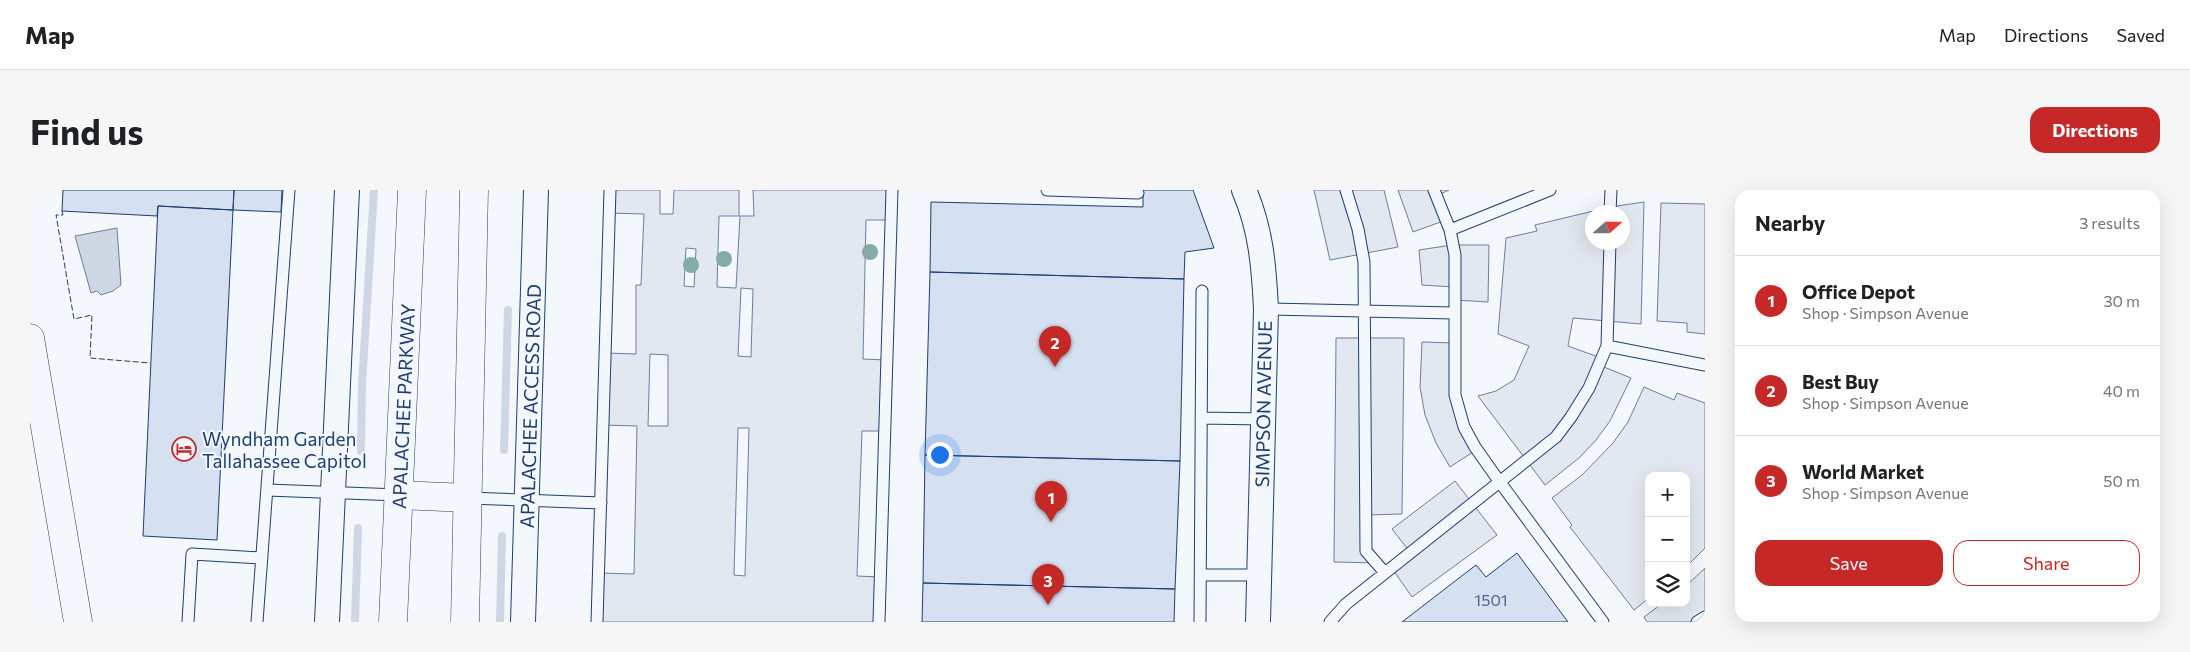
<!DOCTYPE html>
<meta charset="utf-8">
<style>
:root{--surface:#fff;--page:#f6f6f6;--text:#202124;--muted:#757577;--line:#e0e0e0;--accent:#c62828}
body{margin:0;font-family:Commissioner,sans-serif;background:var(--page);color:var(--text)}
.controls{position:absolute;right:15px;bottom:15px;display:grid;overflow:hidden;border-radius:10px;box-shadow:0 5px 20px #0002}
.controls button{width:45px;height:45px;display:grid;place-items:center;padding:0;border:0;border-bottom:1px solid var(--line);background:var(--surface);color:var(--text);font:25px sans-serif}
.compass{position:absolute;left:1555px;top:15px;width:45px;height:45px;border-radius:50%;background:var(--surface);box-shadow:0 5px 20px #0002;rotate:69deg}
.you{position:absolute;left:909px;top:264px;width:18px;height:18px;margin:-12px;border:4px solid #fff;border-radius:50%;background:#1a73e8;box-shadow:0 0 0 8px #1a73e833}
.badge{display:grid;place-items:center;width:32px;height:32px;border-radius:50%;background:var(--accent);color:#fff;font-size:16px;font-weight:700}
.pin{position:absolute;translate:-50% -41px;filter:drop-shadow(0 1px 2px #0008)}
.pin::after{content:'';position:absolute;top:26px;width:18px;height:15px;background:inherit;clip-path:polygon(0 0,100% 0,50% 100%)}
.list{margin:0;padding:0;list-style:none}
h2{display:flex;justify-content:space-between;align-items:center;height:65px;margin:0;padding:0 20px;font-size:21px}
h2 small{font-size:16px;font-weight:400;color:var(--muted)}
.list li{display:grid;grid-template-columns:32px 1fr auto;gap:15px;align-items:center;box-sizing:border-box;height:90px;padding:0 20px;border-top:1px solid var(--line)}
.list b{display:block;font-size:19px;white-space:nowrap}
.list p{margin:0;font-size:16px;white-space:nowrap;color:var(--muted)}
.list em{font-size:16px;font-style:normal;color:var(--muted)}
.actions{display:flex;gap:10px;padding:15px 20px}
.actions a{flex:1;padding:11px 0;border:1px solid var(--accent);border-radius:15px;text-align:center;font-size:18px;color:var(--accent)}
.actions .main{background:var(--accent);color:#fff}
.icon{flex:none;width:28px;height:28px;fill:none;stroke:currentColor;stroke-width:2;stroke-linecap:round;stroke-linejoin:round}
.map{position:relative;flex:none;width:1675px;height:432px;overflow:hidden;border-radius:15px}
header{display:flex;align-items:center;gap:30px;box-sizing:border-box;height:70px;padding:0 25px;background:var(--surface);border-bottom:1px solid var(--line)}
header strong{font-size:24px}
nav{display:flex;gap:28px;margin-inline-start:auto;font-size:18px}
.intro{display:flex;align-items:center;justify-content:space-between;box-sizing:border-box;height:120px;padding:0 30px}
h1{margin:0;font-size:35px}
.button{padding:12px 22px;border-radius:15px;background:var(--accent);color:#fff;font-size:18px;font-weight:700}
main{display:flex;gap:30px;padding:0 30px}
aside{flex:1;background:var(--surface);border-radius:15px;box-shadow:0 5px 20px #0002}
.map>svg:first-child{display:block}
</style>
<header>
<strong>Map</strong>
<nav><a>Map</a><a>Directions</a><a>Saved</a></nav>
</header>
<div class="intro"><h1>Find us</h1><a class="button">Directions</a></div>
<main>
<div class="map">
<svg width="1675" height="432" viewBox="0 0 1675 432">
<rect width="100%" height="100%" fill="#f4f7fb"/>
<path fill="#e3e8f0" stroke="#687fa3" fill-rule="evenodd" d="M580,0H630V24H643L644,0H709V26H689L687,97L706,98L710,26H724L723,0H862L861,30H836L833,169L856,170L854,241H832L827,386L850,387L849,432H567L569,383L604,384L607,236L573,235L575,163L606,164V95H611L614,24L579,23ZM656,58L666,59L664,97L654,96ZM711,98L723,99L721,167L708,166ZM620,164L638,165V236H618ZM708,238H719L715,386L704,385Z
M1284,0H1354L1368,57L1300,70Z
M1368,0H1419L1406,6L1416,30L1383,42Z
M1614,12L1611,134L1543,128L1538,156L1571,168L1569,175L1601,188L1580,231L1566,250L1549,268L1515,295L1448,206L1466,201L1484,190L1499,156L1468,144L1476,48L1507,41L1505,35L1580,17ZM1562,22H1592V52H1562Z
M1631,13L1675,14V144L1657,142V133L1627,131Z
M1422,55H1459L1458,112L1425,110L1424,97L1392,95L1389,60Z
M1306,148H1374L1372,324L1335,325L1336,361L1346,373L1304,372Z
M1392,152L1425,153V205L1446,260L1420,277L1406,253L1395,225L1390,197Z
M1614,197L1644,210L1647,203L1675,213V358L1656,377V286H1619V408L1604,420L1540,337L1542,335L1522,308L1552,285L1583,253L1598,232Z
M1425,291L1467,345L1382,407L1361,377L1380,362L1362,339Z
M1675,378V432H1617L1614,427L1633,413H1656V396Z"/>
<path fill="#cfd7e4" stroke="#687fa3" d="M87,38L91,95L83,101L71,105L67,101L61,103L45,46Z"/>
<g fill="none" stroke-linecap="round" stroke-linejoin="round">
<path stroke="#cfd7e4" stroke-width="8" d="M474,260L478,120
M331,261L332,195L344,0
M325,432L328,338
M470,432L472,346"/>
</g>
<path fill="#d5e0f0" stroke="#1d3f73" d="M33,0H204L203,20L128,16L127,26L32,21Z
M204,0H252L251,22L203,20Z
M1113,0H1163L1184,58L1155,62L1154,89L900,82L901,12L1113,17Z
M128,16L203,20L187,350L113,346Z
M900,82L1154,89L1150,271L895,265Z
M895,265L1150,271L1145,399L893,393Z
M1487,363L1538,432H1372L1446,375L1456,387Z
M893,393L1145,399L1144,432H892Z"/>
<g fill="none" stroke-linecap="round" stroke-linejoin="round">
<g stroke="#1d3f73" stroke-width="13">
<path id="lane" d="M1017,0L1108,3
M1316,0L1328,39L1334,72L1336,361L1355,383
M1404,0L1420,40L1425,65V205L1434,237L1445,257L1469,291L1573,432
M1580,22L1581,0
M1420,40L1520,0
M1236,119L1424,123
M1577,156L1675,175
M1171,228L1233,229
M237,300L369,305
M438,308L571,313
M1171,385H1229
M158,432L162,364L232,368
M227,432L259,0
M567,432L580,0
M849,432L862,0
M1170,432L1172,101
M1300,432L1316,414L1526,247L1541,227L1559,198L1577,156L1580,52
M1667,432L1675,427"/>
</g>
<g stroke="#1d3f73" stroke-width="26">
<g id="street">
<path d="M1214,0C1231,39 1234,77 1236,119L1228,432"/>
<path d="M297,432L317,0"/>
<path id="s1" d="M493,432L506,0"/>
</g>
</g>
<g stroke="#1d3f73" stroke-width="29">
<path id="secondary" d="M0,148L48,432"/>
</g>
<g stroke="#1d3f73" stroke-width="29">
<g id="primary">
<path d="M369,305L438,308"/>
<path id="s2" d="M363,432L382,0"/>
<path d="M435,432L444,0"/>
</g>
</g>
<use href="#lane" stroke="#f4f7fb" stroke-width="11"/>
<use href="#street" stroke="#f4f7fb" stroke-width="24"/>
<use href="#secondary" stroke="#f4f7fb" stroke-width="28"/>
<use href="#primary" stroke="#f4f7fb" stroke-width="28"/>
<path stroke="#1d3f73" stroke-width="1" stroke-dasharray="6 2.5" stroke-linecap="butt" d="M32,21L33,25H26L44,129L62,125L60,168L120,173"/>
</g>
<g fill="#86aba6">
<circle cx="840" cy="62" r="8"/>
<circle cx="694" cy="69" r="8"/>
<circle cx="661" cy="75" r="8"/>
</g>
<defs>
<g id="hotel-ring" transform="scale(1.25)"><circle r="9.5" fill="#f4f7fb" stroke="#c62828" stroke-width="1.5"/><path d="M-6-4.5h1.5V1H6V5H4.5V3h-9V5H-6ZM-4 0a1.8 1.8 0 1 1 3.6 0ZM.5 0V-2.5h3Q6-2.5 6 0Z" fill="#c62828"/></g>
</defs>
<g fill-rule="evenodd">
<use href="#hotel-ring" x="154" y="259"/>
</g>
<g text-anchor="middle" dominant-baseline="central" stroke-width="4" stroke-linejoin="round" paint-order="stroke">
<g font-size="16" fill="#4b6792">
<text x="1461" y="409">1501</text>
</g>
<g font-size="19" fill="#1d3f73" stroke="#f4f7fb">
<text transform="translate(1233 214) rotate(-89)">SIMPSON AVENUE</text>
<text stroke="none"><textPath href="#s2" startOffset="216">APALACHEE PARKWAY</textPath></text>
<text stroke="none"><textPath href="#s1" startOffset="216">APALACHEE ACCESS ROAD</textPath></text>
</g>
<g font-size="19" fill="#1d3f73" stroke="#f4f7fb" text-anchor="start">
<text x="172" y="248">Wyndham Garden<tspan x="172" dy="22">Tallahassee Capitol</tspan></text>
</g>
</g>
</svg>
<div class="controls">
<button>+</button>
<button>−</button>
<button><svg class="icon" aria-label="layers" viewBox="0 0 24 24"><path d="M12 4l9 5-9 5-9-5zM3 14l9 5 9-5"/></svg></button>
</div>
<svg class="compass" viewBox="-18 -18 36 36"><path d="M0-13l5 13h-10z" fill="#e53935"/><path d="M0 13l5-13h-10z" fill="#757577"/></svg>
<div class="you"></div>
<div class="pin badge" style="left:1021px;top:332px">1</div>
<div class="pin badge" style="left:1025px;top:177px">2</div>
<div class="pin badge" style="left:1018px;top:415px">3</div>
</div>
<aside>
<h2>Nearby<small>3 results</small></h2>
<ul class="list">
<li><span class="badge">1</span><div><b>Office Depot</b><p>Shop · Simpson Avenue</p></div><em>30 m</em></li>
<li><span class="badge">2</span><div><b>Best Buy</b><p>Shop · Simpson Avenue</p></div><em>40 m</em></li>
<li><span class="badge">3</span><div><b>World Market</b><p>Shop · Simpson Avenue</p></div><em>50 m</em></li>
</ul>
<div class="actions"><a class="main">Save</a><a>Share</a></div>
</aside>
</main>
